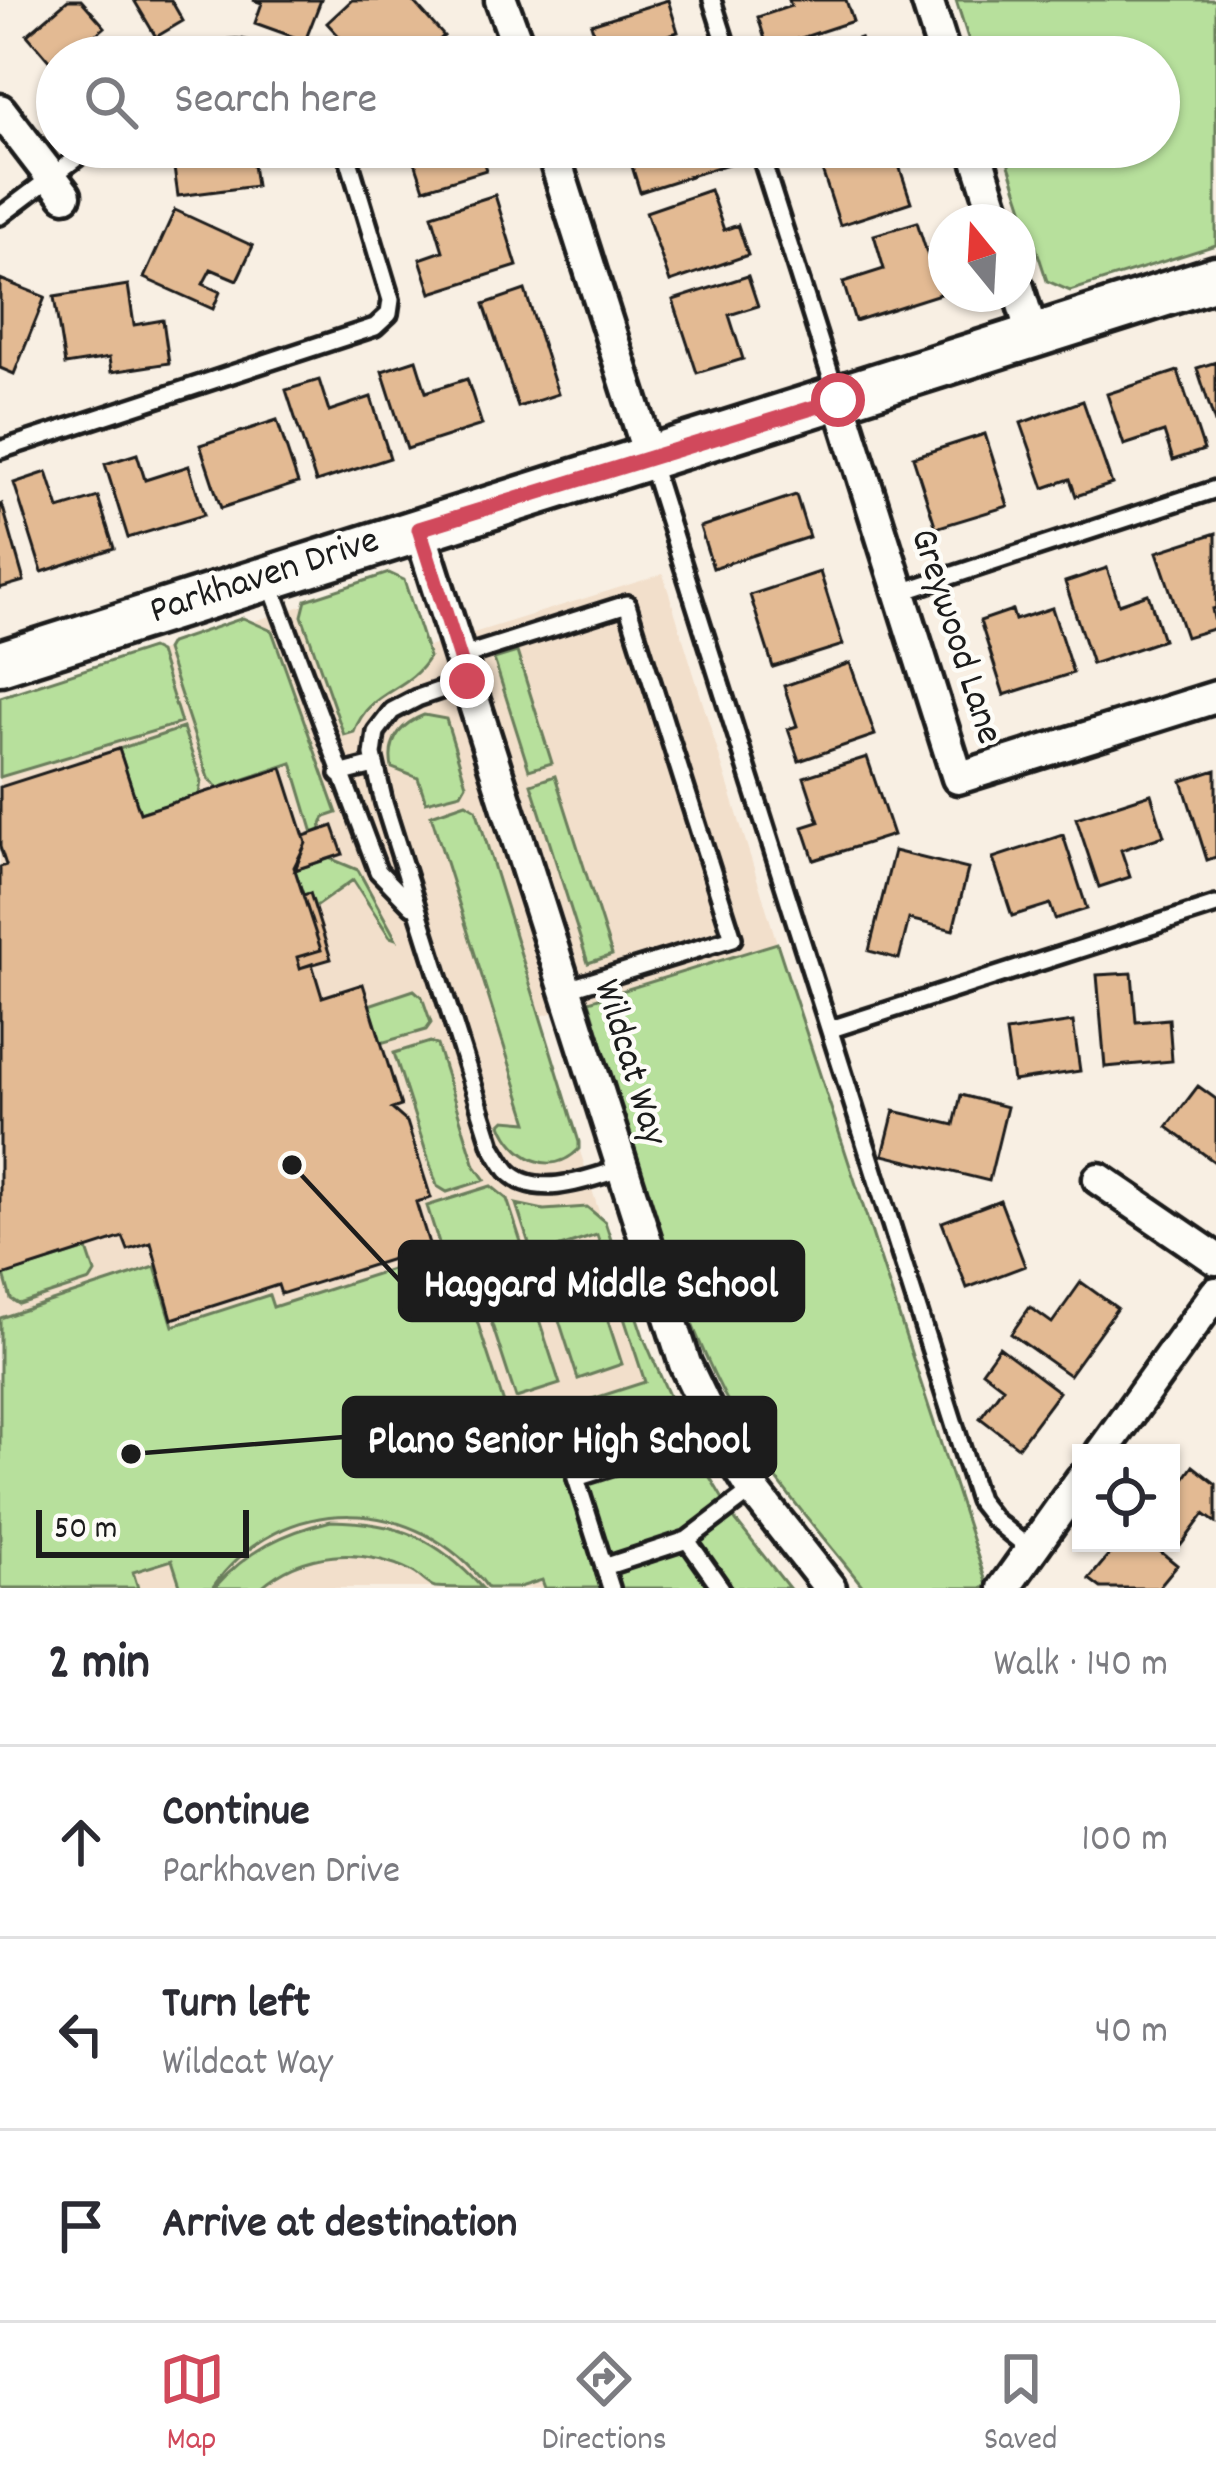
<!DOCTYPE html>
<meta charset="utf-8">
<style>
:root{--surface:#fff;--page:#f7f7f7;--text:#2b2b33;--muted:#7c7c81;--line:#e1e1e2;--accent:#d1495b}
body{margin:0;font-family:Dekko,sans-serif;background:var(--page);color:var(--text)}
.controls{position:absolute;right:36px;bottom:36px;display:grid;overflow:hidden;border-radius:0px;box-shadow:0 3px 9px #0004}
.controls button{width:108px;height:108px;display:grid;place-items:center;padding:0;border:0;border-bottom:3px solid var(--line);background:var(--surface);color:var(--text);font:60px sans-serif}
.compass{position:absolute;left:928px;top:204px;width:108px;height:108px;border-radius:50%;background:var(--surface);box-shadow:0 3px 9px #0004;rotate:342deg}
.scale{position:absolute;left:36px;bottom:30px;width:213px;box-sizing:border-box;padding-left:12px;border:6px solid #1c1c1c;border-top:0;font-size:33px;line-height:42px;white-space:nowrap;color:#1c1c1c;-webkit-text-stroke:9px #fdfcf7;paint-order:stroke}
.stop{position:absolute;width:36px;height:36px;margin:-27px;border:9px solid #d1495b;border-radius:50%;background:#fff}
.stop.end{background:#d1495b;border-color:#fff;box-shadow:0 3px 12px #0008}
.list{margin:0;padding:0;list-style:none}
h2{display:flex;justify-content:space-between;align-items:center;height:156px;margin:0;padding:0 48px;font-size:51px}
h2 small{font-size:39px;font-weight:400;color:var(--muted)}
.list li{display:grid;grid-template-columns:78px 1fr auto;gap:36px;align-items:center;box-sizing:border-box;height:192px;padding:0 48px;border-top:3px solid var(--line)}
.list b{display:block;font-size:45px;white-space:nowrap}
.list p{margin:0;font-size:39px;white-space:nowrap;color:var(--muted)}
.list em{font-size:39px;font-style:normal;color:var(--muted)}
.icon{flex:none;width:66px;height:66px;fill:none;stroke:currentColor;stroke-width:2;stroke-linecap:round;stroke-linejoin:round}
.map{position:relative;flex:none;width:1216px;height:1588px;overflow:hidden}
.search{position:absolute;background:var(--surface);box-shadow:0 3px 9px #0004;left:36px;right:36px;top:36px;height:132px;display:flex;align-items:center;gap:30px;box-sizing:border-box;padding:0 42px;border-radius:66px;color:var(--muted);font-size:45px}
.sheet{height:732px;background:var(--surface)}
nav{display:flex;justify-content:space-around;align-items:center;box-sizing:border-box;height:168px;border-top:3px solid var(--line);background:var(--surface);font-size:33px;color:var(--muted)}
nav a{display:grid;justify-items:center;gap:6px}
nav .on{color:var(--accent)}
.map>svg:first-child{display:block}
</style>
<div class="map">
<svg width="1216" height="1588" viewBox="0 0 1216 1588">
<rect width="100%" height="100%" fill="#f8efe3"/>
<filter id="ink" filterUnits="userSpaceOnUse"><feTurbulence type="fractalNoise" baseFrequency=".00833" numOctaves="2"/><feDisplacementMap in="SourceGraphic" scale="24" xChannelSelector="R" yChannelSelector="G"/><feConvolveMatrix kernelMatrix="1 2 1 2 8 2 1 2 1" color-interpolation-filters="sRGB"/></filter>
<g filter="url(#ink)">
<path fill="#f2dfcb" d="M663,574L777,943L538,1017L636,1330L662,1400L553,1588H0V702L396,576L422,649Z"/>
<path fill="#b7e09c" stroke="#6a7e5c" stroke-width="3" d="M956,0H1216V245L1070,291L1047,281L1003,147H1159V57H974Z
M389,573L404,580L429,657C408,693 370,688 354,732L344,735L302,616L306,600Z
M243,618L272,631L337,813L325,817L320,830L313,833L292,763L218,788L208,778L166,650L170,643Z
M151,648L159,652L181,723L0,777V697Z
M517,652L552,763L529,770L494,659Z
M424,715L446,719L466,784L461,793L426,802L418,778L392,768C387,742 399,725 424,715Z
M183,728L201,780L199,795L140,813L119,749Z
M555,776L612,955L588,963L531,784Z
M466,803L476,809L579,1142V1149C550,1179 513,1156 501,1124L505,1120L528,1122L431,815Z
M329,858L358,870L396,939L390,937L353,880L315,907L310,893L303,895L295,870Z
M777,943L988,1588H864C829,1543 788,1498 756,1450C675,1326 633,1143 589,1001Z
M414,990L422,997L431,1023L426,1030L381,1043L369,1005Z
M430,1042L437,1045L475,1166L485,1180L447,1192L437,1186L394,1053Z
M491,1186L507,1199L526,1257L463,1278L511,1425L645,1382L597,1235L533,1256L516,1204L544,1210L587,1207L605,1222L643,1336L674,1407L670,1410L736,1521L789,1588H545L542,1580L517,1588H488C418,1493 281,1490 212,1588H181L172,1560L133,1572L138,1588H0V1318L155,1267L173,1326L269,1295L273,1307L442,1253L427,1206Z
M87,1249L95,1273L90,1281L19,1304L11,1299L4,1275Z
M591,1269L622,1364L578,1379L547,1283Z
M529,1289L560,1384L516,1398L485,1303Z
M331,1521C399,1522 437,1538 482,1588C469,1588 447,1588 435,1587C426,1584 420,1575 411,1571C361,1547 303,1550 260,1588H214C248,1550 282,1533 331,1521Z"/>
<path fill="#e3ba93" stroke="#1c1c1c" stroke-width="3" d="M68,0H81L105,27L70,57H57L56,69L27,35Z
M134,0H171L183,21L156,37Z
M253,0H321L305,41L255,23L262,3Z
M352,0H412L444,36L420,57H358L327,23Z
M668,0L678,32L649,41L654,57H601L591,24Z
M789,0H846L853,21L768,49L758,17L791,6Z
M860,38L866,57H803Z
M171,147H257L251,150L256,186L178,196Z
M410,147H479L486,170L424,189Z
M626,147H722L728,164L640,192Z
M832,147H893L911,202L840,225L816,152Z
M710,190L724,230L738,225L748,255L670,282L646,212Z
M495,195L517,266L431,293L420,259L443,251L432,215Z
M175,210L253,246L237,280L211,269L203,284L220,292L213,309L144,278Z
M917,222L940,294L855,321L843,282L884,269L874,235Z
M748,276L758,306L729,315L743,359L697,373L673,300Z
M0,279L45,297L14,374L0,368Z
M128,285L134,325L163,320L169,363L111,372L109,358L65,365L54,297Z
M525,290L558,394L518,407L484,304Z
M416,360L426,392L467,379L482,425L407,449L382,371Z
M1216,362V426L1197,368Z
M1178,371L1204,450L1173,460L1164,432L1124,445L1107,394Z
M319,380L329,411L371,397L390,458L316,482L286,390Z
M1083,401L1112,484L1076,496L1070,479L1044,488L1021,423Z
M277,420L298,483L221,508L200,445Z
M985,434L1008,506L936,528L913,457Z
M137,454L145,480L189,466L204,515L128,538L105,464Z
M47,472L59,509L98,497L114,548L42,572L14,483Z
M796,495L809,537L713,568L700,527Z
M2,504L24,581L0,588V505Z
M1216,533V608L1212,609L1216,628L1186,637L1157,552Z
M1107,568L1119,604L1148,594L1163,640L1092,664L1065,582Z
M820,572L843,645L773,667L750,595Z
M1052,608L1073,673L1004,695L980,621L1012,610L1015,620Z
M850,663L875,735L799,761L788,729L797,726L784,686Z
M119,749L140,813L282,768L306,843L294,867L321,950L297,957L300,968L312,964L322,997L363,984L401,1106L392,1109L407,1122L431,1198L416,1202L430,1247L281,1294L278,1285L172,1319L151,1243L128,1250L123,1237L0,1277V867L6,865L0,847V787Z
M867,757L893,835L814,860L803,827L819,822L804,777Z
M1216,770V857L1207,860L1182,781Z
M1151,794L1164,836L1121,850L1130,877L1099,887L1076,818Z
M333,826L343,854L295,870L306,843L304,836Z
M1063,835L1087,909L1055,919L1050,904L1012,916L993,858Z
M894,851L968,869L953,930L909,919L899,959L869,951Z
M310,893L331,959L300,968L297,957L321,950L303,895Z
M1132,973L1136,1022L1169,1019L1172,1061L1105,1067L1097,975Z
M1073,1022L1080,1071L1013,1081L1006,1032Z
M1198,1086L1216,1099V1163L1167,1127Z
M961,1095L1007,1107L989,1181L883,1155L894,1111L954,1125Z
M1000,1200L1025,1266L967,1288L942,1222Z
M1081,1282L1117,1308L1069,1375L1011,1334L1030,1307L1052,1323Z
M999,1347L1059,1392L1018,1447L980,1418L1003,1387L982,1371Z
M1193,1466L1216,1484V1523L1204,1514L1181,1545L1171,1537V1482L1178,1487Z
M1119,1543H1150L1177,1565L1158,1588H1101L1089,1579Z"/>
<g fill="none" stroke-linecap="round" stroke-linejoin="round">
<g stroke="#1c1c1c" stroke-width="24">
<path id="lane" d="M712,0L730,57
M214,57C232,44 244,49 263,57
M758,147L837,396
M0,216L91,147
M0,450L375,327L389,314L391,300L345,147
M650,461L978,1500L993,1519L1031,1550
M269,580L378,871L412,906
M899,593L1216,489
M460,657L627,604L733,938L564,990
M467,681L417,698L392,711L376,732L373,755L384,803L492,1146C497,1154 502,1164 508,1171C535,1200 589,1179 620,1169
M339,774L374,765
M831,1029L1216,905
M604,1567L687,1540
M611,1588L576,1478L718,1433
M721,1588L687,1540L753,1490"/>
</g>
<g stroke="#1c1c1c" stroke-width="39">
<path id="street" d="M501,0L522,57
M927,0L945,57
M0,110L65,195
M551,147L650,458
M974,147L998,222
M1018,288L1033,337
M839,400L958,778L1216,697
M419,529L685,1364L718,1433L753,1490L830,1588
M1099,1179L1216,1259
M1101,1453L1216,1293
M1004,1588L1081,1480"/>
</g>
<g stroke="#1c1c1c" stroke-width="51">
<path id="secondary" d="M0,663L1216,278"/>
</g>
<use href="#lane" stroke="#fdfcf7" stroke-width="15"/>
<use href="#street" stroke="#fdfcf7" stroke-width="30"/>
<use href="#secondary" stroke="#fdfcf7" stroke-width="42"/>
</g>
</g>
<g fill="none" stroke-linecap="round" stroke-linejoin="round" filter="url(#ink)">
<path stroke="#d1495b" stroke-width="15" d="M467,681L419,529L838,400"/>
</g>
<g text-anchor="middle" dominant-baseline="central" stroke-width="9" stroke-linejoin="round" paint-order="stroke">
<g font-size="39" fill="#1c1c1c" stroke="#fdfcf7">
<text transform="translate(265 578) rotate(-18)">Parkhaven Drive</text>
<text transform="translate(954 637) rotate(72)">Greywood Lane</text>
<text transform="translate(628 1063) rotate(73)">Wildcat Way</text>
</g>
</g>
<path fill="none" stroke="#1c1c1c" stroke-width="4.5" d="M292 1165L400 1281M131 1454L344 1437"/>
<g fill="#1c1c1c" stroke="#fdfcf7" stroke-width="4.5">
<circle cx="292" cy="1165" r="12"/>
<circle cx="131" cy="1454" r="12"/>
</g>
<g fill="#1c1c1c" stroke="#1c1c1c" stroke-width="4.5">
<rect x="400" y="1242" width="403" height="78" rx="12"/>
<rect x="344" y="1398" width="431" height="78" rx="12"/>
</g>
<g font-size="42" text-anchor="middle" font-weight="bold" fill="#fff">
<text x="601" y="1296">Haggard Middle School</text>
<text x="559" y="1452">Plano Senior High School</text>
</g>
</svg>
<div class="controls">
<button><svg class="icon" aria-label="locate" viewBox="0 0 24 24"><circle cx="12" cy="12" r="6"/><path d="M12 2v4M12 18v4M2 12h4M18 12h4"/></svg></button>
</div>
<svg class="compass" viewBox="-18 -18 36 36"><path d="M0-13l5 13h-10z" fill="#e53935"/><path d="M0 13l5-13h-10z" fill="#7c7c81"/></svg>
<div class="scale">50 m</div>
<div class="stop" style="left:838px;top:400px"></div>
<div class="stop end" style="left:467px;top:681px"></div>
<div class="search"><svg class="icon" aria-label="search" viewBox="0 0 24 24"><circle cx="10" cy="10" r="6"/><path d="M15 15l6 6"/></svg>Search here</div>
</div>
<section class="sheet">
<h2>2 min<small>Walk · 140 m</small></h2>
<ul class="list">
<li><svg class="icon" aria-label="ahead" viewBox="0 0 24 24"><path d="M12 20V5M6 11l6-6 6 6"/></svg><div><b>Continue</b><p>Parkhaven Drive</p></div><em>100 m</em></li>
<li><svg class="icon" aria-label="left" viewBox="0 0 24 24"><path d="M17 20v-9H6M10 6l-5 5 5 5"/></svg><div><b>Turn left</b><p>Wildcat Way</p></div><em>40 m</em></li>
<li><svg class="icon" aria-label="arrive" viewBox="0 0 24 24"><path d="M6 21V4h12l-3 4 3 4H6"/></svg><div><b>Arrive at destination</b></div></li>
</ul>
</section>
<nav>
<a class="on"><svg class="icon" aria-label="map" viewBox="0 0 24 24"><path d="M3 6l6-2 6 2 6-2v14l-6 2-6-2-6 2zM9 4v14M15 6v14"/></svg>Map</a>
<a><svg class="icon" aria-label="directions" viewBox="0 0 24 24"><path d="M12 3l9 9-9 9-9-9zM9 14v-3h6M13 9l2 2-2 2"/></svg>Directions</a>
<a><svg class="icon" aria-label="saved" viewBox="0 0 24 24"><path d="M7 4h10v16l-5-4-5 4z"/></svg>Saved</a>
</nav>
